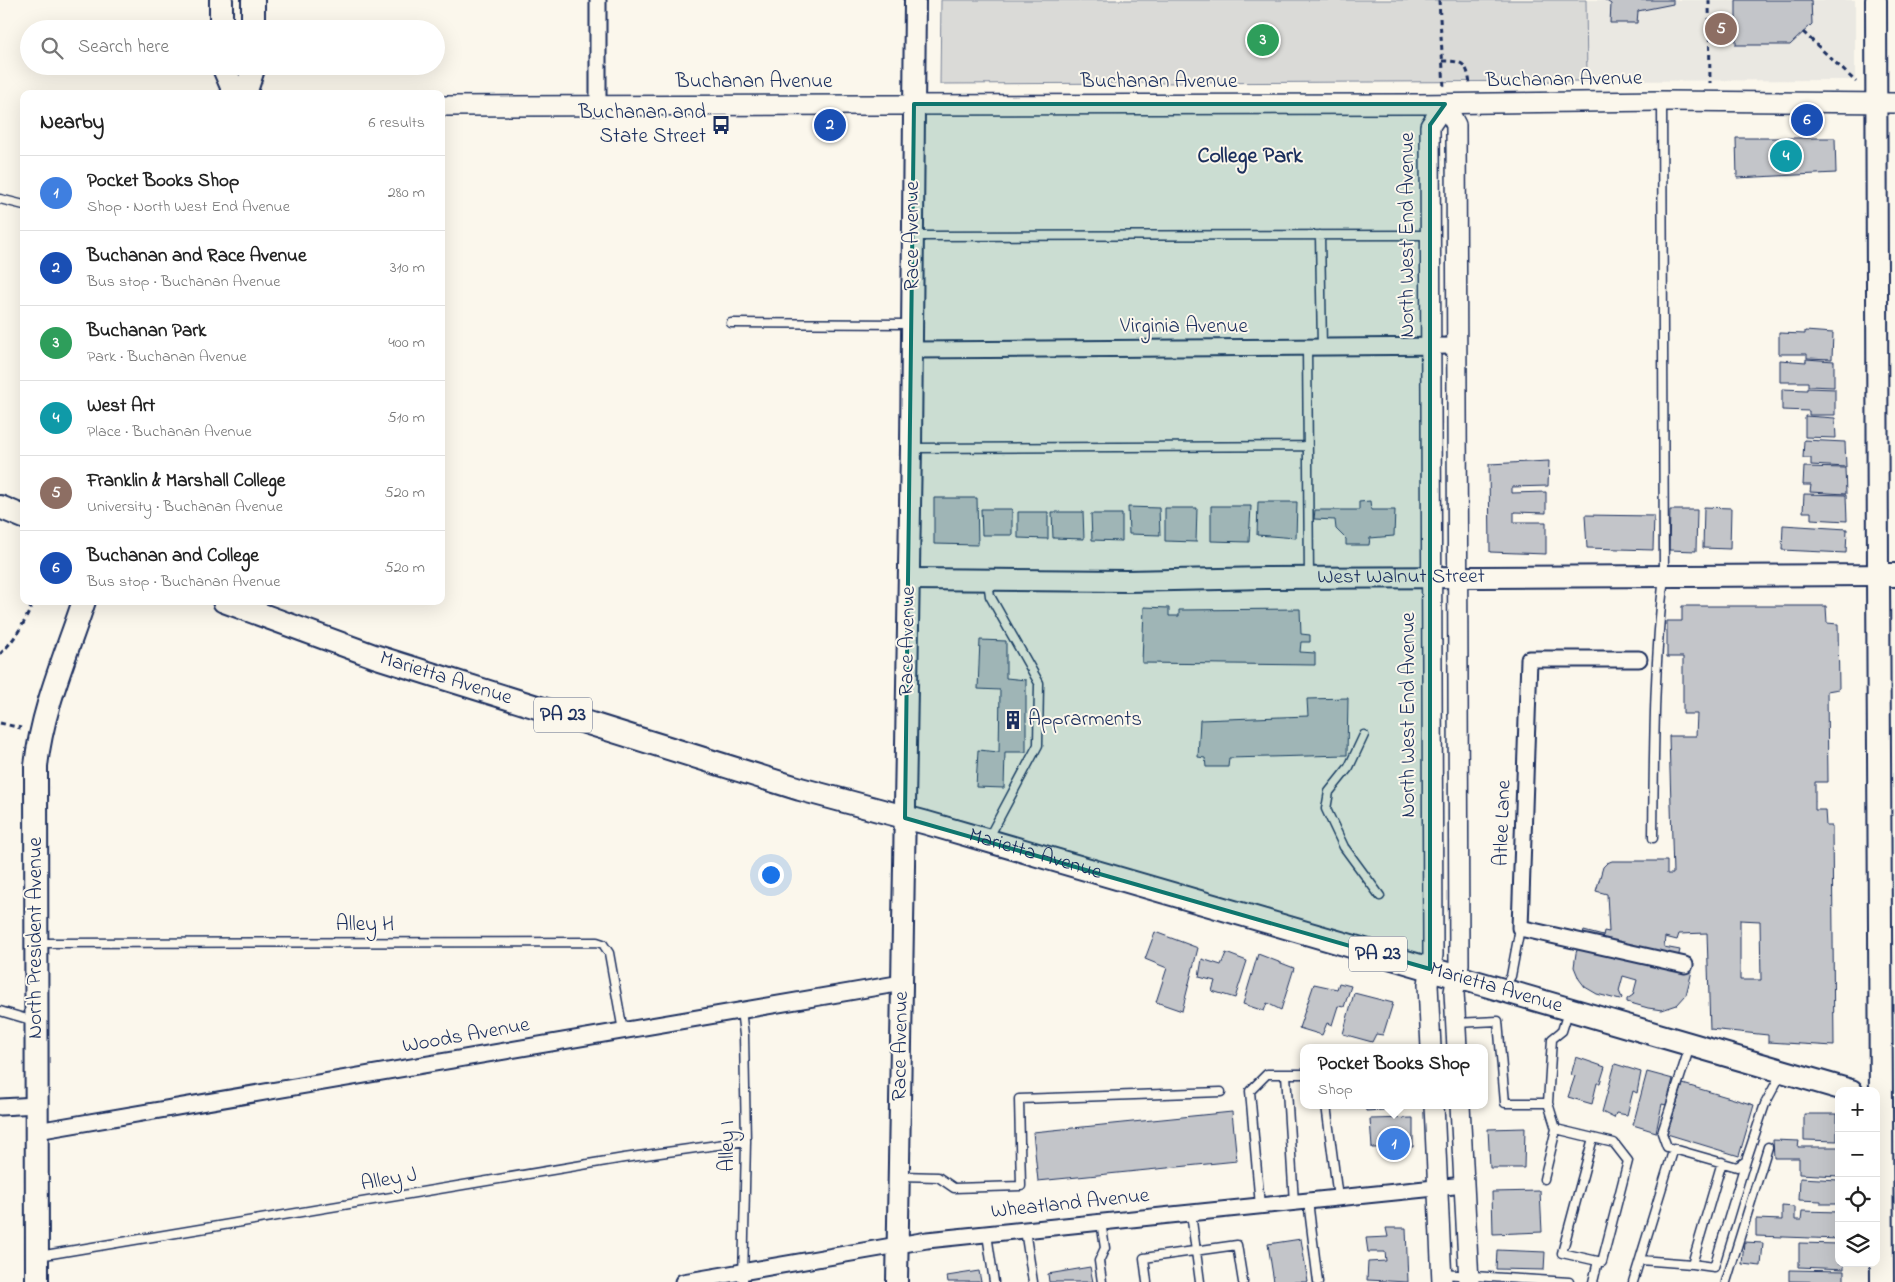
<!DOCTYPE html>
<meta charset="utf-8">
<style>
:root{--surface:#fff;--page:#f2f2f2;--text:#222;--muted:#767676;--line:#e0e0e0;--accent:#0f766e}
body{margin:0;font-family:"Indie Flower",sans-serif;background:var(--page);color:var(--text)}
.controls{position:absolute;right:15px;bottom:15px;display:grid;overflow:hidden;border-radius:10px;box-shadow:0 5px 20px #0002}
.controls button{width:45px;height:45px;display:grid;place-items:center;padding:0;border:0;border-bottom:1px solid var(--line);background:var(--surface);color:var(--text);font:25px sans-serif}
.you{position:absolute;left:770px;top:874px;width:18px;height:18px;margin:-12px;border:4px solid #fff;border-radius:50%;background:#1a73e8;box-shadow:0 0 0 8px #1a73e833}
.badge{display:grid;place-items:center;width:32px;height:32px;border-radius:50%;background:var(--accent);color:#fff;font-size:16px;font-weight:700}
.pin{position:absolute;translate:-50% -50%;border:2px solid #fff;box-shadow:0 1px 5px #0006}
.popup{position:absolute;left:1300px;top:1044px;width:188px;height:65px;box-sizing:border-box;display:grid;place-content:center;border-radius:10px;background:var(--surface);filter:drop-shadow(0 1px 4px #0005);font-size:16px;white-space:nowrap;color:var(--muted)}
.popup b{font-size:19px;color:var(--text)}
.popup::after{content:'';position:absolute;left:50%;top:100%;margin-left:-10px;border:10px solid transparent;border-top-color:var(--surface)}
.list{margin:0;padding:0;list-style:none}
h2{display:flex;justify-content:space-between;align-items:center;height:65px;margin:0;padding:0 20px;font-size:21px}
h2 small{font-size:16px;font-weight:400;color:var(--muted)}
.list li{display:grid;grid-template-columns:32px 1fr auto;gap:15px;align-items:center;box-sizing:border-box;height:75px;padding:0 20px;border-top:1px solid var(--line)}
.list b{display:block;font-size:19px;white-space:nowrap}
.list p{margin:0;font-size:16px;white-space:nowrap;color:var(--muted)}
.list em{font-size:16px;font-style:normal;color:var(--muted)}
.icon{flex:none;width:28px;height:28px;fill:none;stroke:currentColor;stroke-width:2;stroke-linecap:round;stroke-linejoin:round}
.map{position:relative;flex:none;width:1895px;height:1282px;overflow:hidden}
.search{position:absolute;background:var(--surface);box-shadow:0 5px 20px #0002;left:20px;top:20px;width:425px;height:55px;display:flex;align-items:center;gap:12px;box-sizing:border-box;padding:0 18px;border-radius:28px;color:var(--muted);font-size:19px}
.panel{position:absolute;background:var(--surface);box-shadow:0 5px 20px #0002;left:20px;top:90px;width:425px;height:515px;border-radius:10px}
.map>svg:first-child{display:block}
</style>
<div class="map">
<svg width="1895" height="1282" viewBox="0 0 1895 1282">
<rect width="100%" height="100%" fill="#fbf7ec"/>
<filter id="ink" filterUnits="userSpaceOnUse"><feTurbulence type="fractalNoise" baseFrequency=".02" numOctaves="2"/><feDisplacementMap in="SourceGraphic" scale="10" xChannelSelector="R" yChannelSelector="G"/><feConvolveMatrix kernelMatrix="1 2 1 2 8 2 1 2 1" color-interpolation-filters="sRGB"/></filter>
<g filter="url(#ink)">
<path fill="#eae8e2" d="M1586,0H1855V80L1587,81Z"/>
<path fill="#dadad7" stroke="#7a849a" d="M941,0H1586L1587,81L940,84Z"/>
<path fill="#c3c5c9" stroke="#1b2f5e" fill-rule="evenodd" d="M1605,0H1673V4L1638,11L1637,23H1610L1611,4Z
M1736,0H1811L1812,24L1790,45H1736Z
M1736,138H1835L1836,173L1737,178Z
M1805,331L1833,333L1832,359L1807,358V354H1779V333L1805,334Z
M1806,359L1834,361V387L1808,386V382H1780V360L1806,362Z
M1807,388L1835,389V415H1809V411L1782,410V389L1807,390Z
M1805,416L1835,418L1836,438L1805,437Z
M1804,440L1845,442L1846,467L1811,465V458H1803Z
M1549,461L1548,486L1512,487V493L1546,492V513L1514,512V522H1546V554L1490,552L1489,464Z
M1804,467L1845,468L1846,494L1810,492L1811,485H1803Z
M1804,494L1846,495L1847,521L1811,519V512H1803Z
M934,498H977L978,545L934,544Z
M1370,501L1371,510H1395L1394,536L1370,538L1369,545H1346V539L1336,529L1335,520L1314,519L1315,510H1359V502Z
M1258,502H1297L1296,538L1257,535Z
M1211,506H1251L1249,542L1211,541Z
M1128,507L1159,508L1160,535L1129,534Z
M1704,507L1731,508L1730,549L1703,548Z
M1165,508H1197L1196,542L1165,541Z
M981,509H1012V535H982Z
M1670,510H1697L1696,551L1669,550Z
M1018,512H1048V539L1018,538Z
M1052,512H1083L1084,539L1053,538Z
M1091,514H1122V541L1092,540Z
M1585,515L1654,516L1653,550L1587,548Z
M1783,525L1847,529L1846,553L1782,550Z
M1682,606H1826L1827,623L1838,624L1839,689L1827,691L1828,782H1815V810H1825L1826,826H1832L1834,1046L1768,1042V1035L1710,1029L1707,933L1679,934L1677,940L1665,937L1664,947L1680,950L1678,958L1694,963L1686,995L1677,1005L1662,1010L1648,1008L1627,1002V999L1633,995L1637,980L1623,976L1619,991L1622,998L1620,1000L1597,994L1585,987L1579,979L1574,967L1576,953L1584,931L1603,936L1604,931L1609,932L1607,894L1596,891L1603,867L1607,863L1612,861H1667V874H1673L1669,736H1696L1697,714H1683V657H1667V621H1682ZM1740,920L1760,921L1761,980H1740Z
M1144,607L1169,608V616H1179V610L1300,609L1301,634L1310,635V642H1301L1300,652L1315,653V665L1142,663Z
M980,640L1006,641V678L1026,680V752H1005L1004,788L976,787L978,750L999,752L1000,690L978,689Z
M1348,698L1347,755L1229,758L1228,767H1206L1205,758L1198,757L1200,720L1308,716L1307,699Z
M1155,932L1198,948L1182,1011L1156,1002L1167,968L1145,959Z
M1226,953L1247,961L1235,998L1212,991L1215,981L1199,977L1202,959L1221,965Z
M1258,954L1294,968L1281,1010L1267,1003L1264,1011L1243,1004Z
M1339,983L1351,986L1344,1007L1338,1006L1332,1025L1327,1023L1322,1035L1299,1028L1314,984L1337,989Z
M1354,993L1393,1003L1383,1035L1376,1034L1372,1042L1343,1034Z
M1576,1057L1605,1067L1600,1083H1597L1592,1104L1568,1097L1575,1076L1571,1075Z
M1615,1064L1641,1072L1637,1093L1633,1091L1627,1115L1616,1113L1614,1118L1602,1112Z
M1647,1072L1673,1079L1666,1105L1662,1104L1656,1132L1633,1125Z
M1683,1084L1754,1105L1739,1156L1667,1134Z
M1365,1105H1413V1108L1366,1111Z
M1232,1112L1237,1161L1038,1181L1033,1132Z
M1804,1114H1837V1141L1804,1140Z
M1413,1118V1147L1372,1148L1370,1119Z
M1525,1128L1524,1168H1490L1488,1129Z
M1773,1140L1799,1141L1798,1147H1839V1176L1799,1174V1158H1774Z
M1800,1178L1839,1180V1204H1821V1201L1799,1200Z
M1540,1191L1542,1232L1493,1234L1492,1192Z
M1782,1206L1795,1207V1220H1801L1802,1211L1839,1212V1239L1756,1236V1219L1782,1220Z
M1386,1228H1406L1408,1282L1367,1280L1368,1262L1386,1261L1385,1252H1368L1366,1238L1388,1237Z
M1301,1239L1308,1282H1274L1268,1244Z
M1744,1242L1763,1243L1761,1266L1742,1264Z
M1799,1243L1839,1244V1263H1844V1269L1799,1267Z
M1497,1250L1545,1252L1544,1270L1496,1269Z
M1090,1267L1093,1282H1049L1048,1274Z
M1789,1270L1844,1271V1282L1789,1281Z
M979,1271L981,1282H948L947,1276Z"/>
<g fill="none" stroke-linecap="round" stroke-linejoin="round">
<g stroke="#1b2f5e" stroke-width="11">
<path id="service" d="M0,199L24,205
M1320,235L1322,347
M913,236L1430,235
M731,323L911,324
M1307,347L1309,578
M911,448L1308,446
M1364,735L1349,767L1329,792L1326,809L1344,847L1380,896
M1653,838C1654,751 1654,663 1664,576L1662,101
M988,839L1038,745L1039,683L990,596L988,581
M38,943L597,942L603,944L609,953L623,1031
M1504,988L1511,976L1520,928
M741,1010L744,1035L746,1141L743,1282
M0,1011L34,1021
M1456,1023L1498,1021L1505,1103H1548L1552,1039L1562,1031L1568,1012
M1690,1046L1662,1133L1667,1147L1737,1167L1746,1161L1765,1104L1781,1074
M1286,1074L1294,1203
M1326,1105L1338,1198
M1556,1129L1614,1143L1628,1161L1602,1262L1562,1253L1593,1138
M900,1176L938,1177L954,1188L1021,1186L1019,1099L1221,1092
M1544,1179L1556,1129L1548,1103
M1308,1201L1318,1282
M1260,1206L1250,1091L1267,1074H1304
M1191,1213L1200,1282
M1101,1222L1105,1248L1099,1261L1102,1282
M1025,1230L1033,1282
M987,1234L994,1282
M39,1256L624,1158L746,1141
M1640,1260L1692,1264L1722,1162
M1692,1264L1714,1267L1746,1161
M1442,1274L1569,1282
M1147,1282L1144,1258L1237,1245L1243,1282
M1593,1282L1598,1261
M1633,1282L1674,1148
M1726,1282L1768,1147"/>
</g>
<g stroke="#1b2f5e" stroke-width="19">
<path id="minor" d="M598,0V105
M912,350L1457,346
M1639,659H1529L1520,928L1685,965
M0,1107L37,1105
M37,1131L902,983
M683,1282L927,1240L1464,1185"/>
</g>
<g stroke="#1b2f5e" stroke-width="22">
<path id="tertiary" d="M1445,104L1456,125L1459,964L1454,992L1457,1048
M441,106L1418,104L1662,101L1895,103
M1431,1048L1428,984L1433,955L1430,126L1445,104
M1434,1105L1442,1282
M1460,1105L1469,1282"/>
</g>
<g stroke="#1b2f5e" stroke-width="24">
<g id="secondary">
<path id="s1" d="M909,579L1127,581L1266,578L1878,575L1876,0"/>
<path d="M897,1282L911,448L915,0"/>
</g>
</g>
<g stroke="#1b2f5e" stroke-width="26">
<g id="primary">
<path d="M221,0V29"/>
<path d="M253,0V29"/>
<path d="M223,66L235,94"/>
<path d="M245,94L254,66"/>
<path d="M0,507L24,517"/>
<path id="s2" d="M224,601L374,656L450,680L800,789L927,823L1851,1091"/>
<path d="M37,1282L36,766C42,709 66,655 84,601"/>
<path d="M1882,1282L1878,575H1895"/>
</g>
</g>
<path stroke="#1b2f5e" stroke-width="3" stroke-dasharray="5 4" stroke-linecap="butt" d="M1439,0L1444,88
M1709,0L1710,83
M1803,32L1856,82
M1442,61C1463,61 1467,63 1470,84
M0,654C14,641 27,620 33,601
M0,723L21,728"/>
<use href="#service" stroke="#fbf7ec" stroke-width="8"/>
<use href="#minor" stroke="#fbf7ec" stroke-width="15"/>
<use href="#tertiary" stroke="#fbf7ec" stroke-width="19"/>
<use href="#secondary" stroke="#fbf7ec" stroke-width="20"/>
<use href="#primary" stroke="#fbf7ec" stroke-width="22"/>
</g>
</g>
<path fill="#0f766e" fill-opacity="0.2" stroke="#0f766e" stroke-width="4" stroke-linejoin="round" d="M914,104H1445L1430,125V969L905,818Z"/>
<defs>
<g id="bus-bare" transform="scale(1.5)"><path d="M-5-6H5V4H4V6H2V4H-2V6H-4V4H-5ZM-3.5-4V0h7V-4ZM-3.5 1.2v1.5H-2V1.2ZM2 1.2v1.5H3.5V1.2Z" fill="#1b2f5e" stroke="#fbf7ec" stroke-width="2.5" paint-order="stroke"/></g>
<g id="building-bare" transform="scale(1.5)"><path d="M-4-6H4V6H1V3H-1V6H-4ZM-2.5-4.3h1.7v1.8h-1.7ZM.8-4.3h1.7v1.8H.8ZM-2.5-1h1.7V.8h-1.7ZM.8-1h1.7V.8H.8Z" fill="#1b2f5e" stroke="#fbf7ec" stroke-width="2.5" paint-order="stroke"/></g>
</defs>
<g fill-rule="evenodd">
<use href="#bus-bare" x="721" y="125"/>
<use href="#building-bare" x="1013" y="720"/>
</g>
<g text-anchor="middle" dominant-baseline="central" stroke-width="4" stroke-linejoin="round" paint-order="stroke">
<g fill="#fbf7ec" stroke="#5e6b89" stroke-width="1">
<rect x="534" y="697.5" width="58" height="35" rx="4"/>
<rect x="1349" y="936.5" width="58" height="35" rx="4"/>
</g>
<g font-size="20" font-weight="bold" fill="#1b2f5e">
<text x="563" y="715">PA 23</text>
<text x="1378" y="954">PA 23</text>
</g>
<g font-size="21" fill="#1b2f5e" stroke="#fbf7ec">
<text transform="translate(1564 80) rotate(-1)">Buchanan Avenue</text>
<text x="754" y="82">Buchanan Avenue</text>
<text x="1159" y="82">Buchanan Avenue</text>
<text transform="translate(1408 235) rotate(-90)">North West End Avenue</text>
<text transform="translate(913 236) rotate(-90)">Race Avenue</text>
<text x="1184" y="327">Virginia Avenue</text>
<text stroke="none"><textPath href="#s1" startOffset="492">West Walnut Street</textPath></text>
<text transform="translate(908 641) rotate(-89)">Race Avenue</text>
<text stroke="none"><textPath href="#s2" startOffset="235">Marietta Avenue</textPath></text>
<text transform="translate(1409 715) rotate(-90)">North West End Avenue</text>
<text transform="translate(1503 823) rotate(-88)">Atlee Lane</text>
<text stroke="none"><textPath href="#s2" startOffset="850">Marietta Avenue</textPath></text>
<text x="365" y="925">Alley H</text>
<text transform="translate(36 938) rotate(-90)">North President Avenue</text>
<text stroke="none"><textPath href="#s2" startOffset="1330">Marietta Avenue</textPath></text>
<text transform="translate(466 1036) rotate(-10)">Woods Avenue</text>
<text transform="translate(901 1046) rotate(-89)">Race Avenue</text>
<text transform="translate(728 1146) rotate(-90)">Alley I</text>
<text transform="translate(389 1180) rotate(-10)">Alley J</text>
<text transform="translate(1070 1204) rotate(-6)">Wheatland Avenue</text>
</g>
<g font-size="21" fill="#1b2f5e" stroke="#fbf7ec" text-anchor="end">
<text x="706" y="113">Buchanan and<tspan x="706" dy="24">State Street</tspan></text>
<text x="1028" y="720" text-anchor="start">Apprarments</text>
</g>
<g font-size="22" font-weight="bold" fill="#1b2f5e" stroke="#fbf7ec">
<text x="1250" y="157">College Park</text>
</g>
</g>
</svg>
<div class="controls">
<button>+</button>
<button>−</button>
<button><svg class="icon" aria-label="locate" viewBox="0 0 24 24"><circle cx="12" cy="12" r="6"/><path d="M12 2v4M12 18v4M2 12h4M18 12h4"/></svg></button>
<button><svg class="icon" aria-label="layers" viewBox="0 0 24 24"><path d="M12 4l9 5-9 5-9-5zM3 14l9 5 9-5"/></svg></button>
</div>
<div class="you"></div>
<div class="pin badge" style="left:1394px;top:1144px;background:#3f7fe0">1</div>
<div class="popup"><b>Pocket Books Shop</b>Shop</div>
<div class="pin badge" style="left:830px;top:125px;background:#1a4fb4">2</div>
<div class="pin badge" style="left:1263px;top:40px;background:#2e9e5b">3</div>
<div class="pin badge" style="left:1786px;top:156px;background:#0f9aa8">4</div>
<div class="pin badge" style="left:1721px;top:29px;background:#8d6e63">5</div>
<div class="pin badge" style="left:1807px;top:120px;background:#1a4fb4">6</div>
<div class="search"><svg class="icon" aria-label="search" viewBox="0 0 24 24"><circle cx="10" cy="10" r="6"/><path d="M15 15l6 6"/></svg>Search here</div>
<section class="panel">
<h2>Nearby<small>6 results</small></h2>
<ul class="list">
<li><span class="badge" style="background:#3f7fe0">1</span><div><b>Pocket Books Shop</b><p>Shop · North West End Avenue</p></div><em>280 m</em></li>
<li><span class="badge" style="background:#1a4fb4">2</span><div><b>Buchanan and Race Avenue</b><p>Bus stop · Buchanan Avenue</p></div><em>310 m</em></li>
<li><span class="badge" style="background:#2e9e5b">3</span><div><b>Buchanan Park</b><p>Park · Buchanan Avenue</p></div><em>400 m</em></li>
<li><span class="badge" style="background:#0f9aa8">4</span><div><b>West Art</b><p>Place · Buchanan Avenue</p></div><em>510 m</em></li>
<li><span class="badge" style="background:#8d6e63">5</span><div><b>Franklin &amp; Marshall College</b><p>University · Buchanan Avenue</p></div><em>520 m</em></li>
<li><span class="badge" style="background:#1a4fb4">6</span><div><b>Buchanan and College</b><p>Bus stop · Buchanan Avenue</p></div><em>520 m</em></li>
</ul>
</section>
</div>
